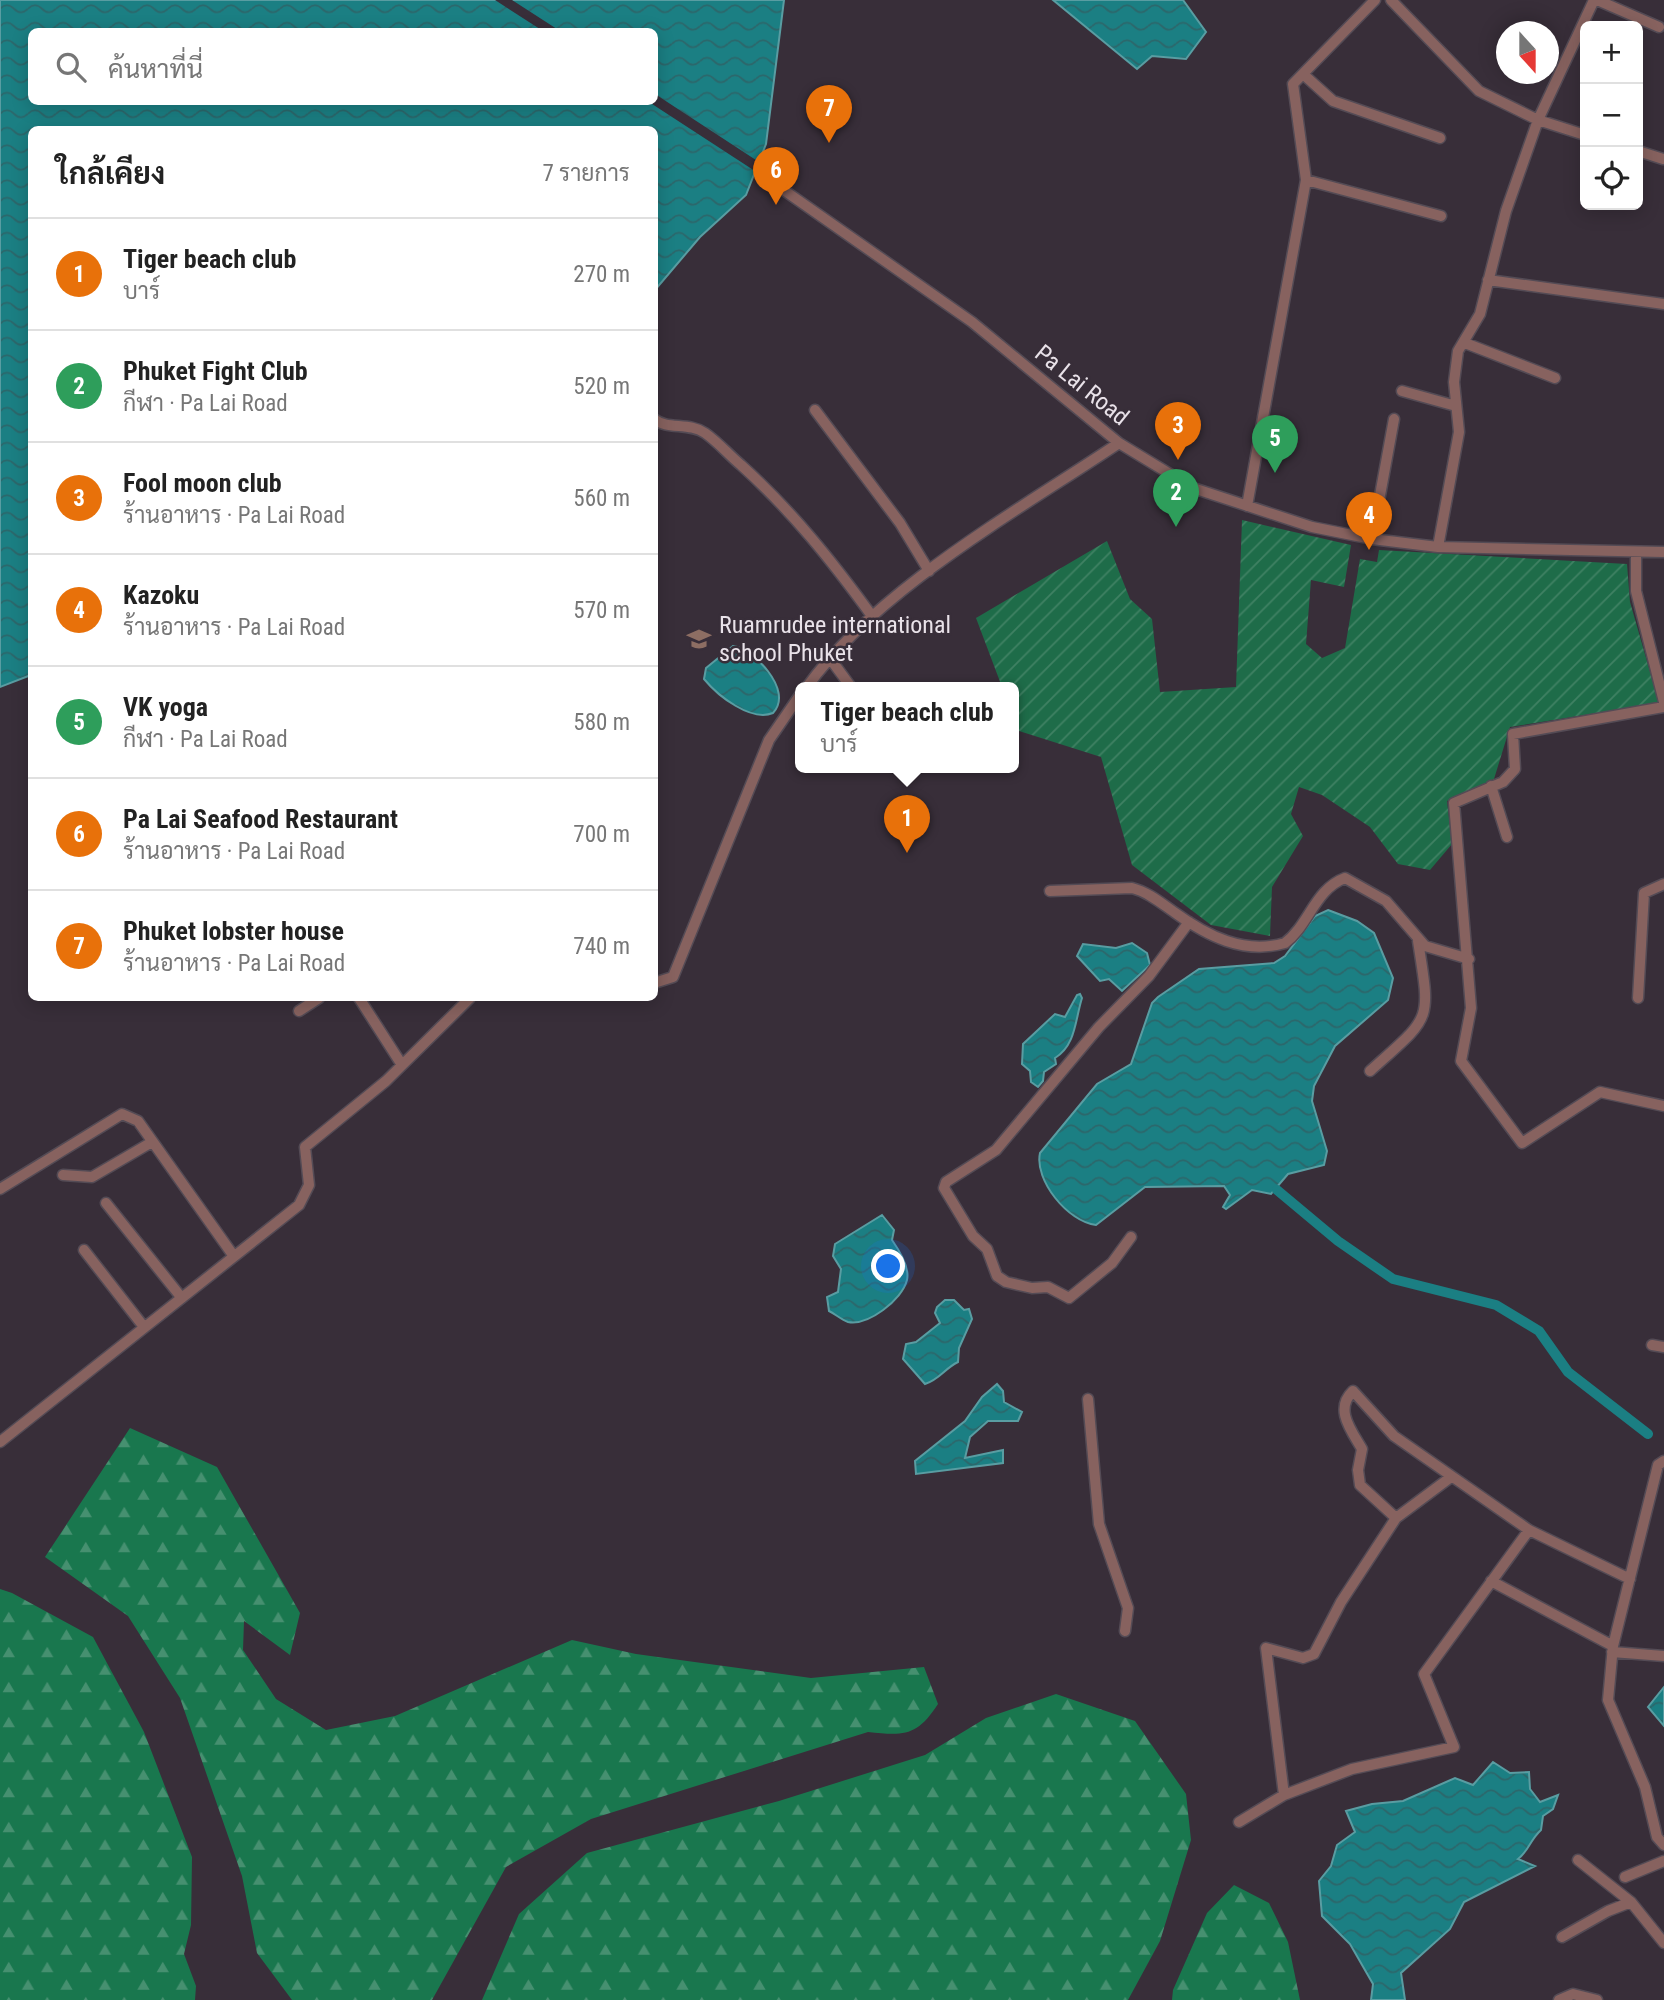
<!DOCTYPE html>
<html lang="th">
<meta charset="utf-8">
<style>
:root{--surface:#fff;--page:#f6f6f6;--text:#222;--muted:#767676;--line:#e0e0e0;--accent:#83536d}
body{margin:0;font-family:"Roboto Condensed",Sarabun,sans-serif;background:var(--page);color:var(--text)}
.controls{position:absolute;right:21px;top:21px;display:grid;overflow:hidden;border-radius:10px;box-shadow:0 4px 18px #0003}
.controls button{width:63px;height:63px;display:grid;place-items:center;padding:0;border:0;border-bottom:2px solid var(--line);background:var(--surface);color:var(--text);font:35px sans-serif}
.compass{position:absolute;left:1496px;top:21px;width:63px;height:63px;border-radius:50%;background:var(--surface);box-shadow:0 4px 18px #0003;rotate:159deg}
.you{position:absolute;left:889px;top:1267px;width:24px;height:24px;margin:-18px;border:5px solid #fff;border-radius:50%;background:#1a73e8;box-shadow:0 0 0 10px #1a73e833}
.badge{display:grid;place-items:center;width:46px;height:46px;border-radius:50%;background:var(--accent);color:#fff;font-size:23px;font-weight:700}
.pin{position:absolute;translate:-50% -58px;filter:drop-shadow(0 2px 4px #0008)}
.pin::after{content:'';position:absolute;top:37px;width:24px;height:21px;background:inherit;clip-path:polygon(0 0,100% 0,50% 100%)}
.popup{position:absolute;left:795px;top:682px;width:224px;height:91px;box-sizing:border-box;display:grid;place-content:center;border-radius:10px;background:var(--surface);filter:drop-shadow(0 2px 5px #0005);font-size:23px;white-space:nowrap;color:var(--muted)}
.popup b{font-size:26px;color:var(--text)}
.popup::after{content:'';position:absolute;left:50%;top:100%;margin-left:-14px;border:14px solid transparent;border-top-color:var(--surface)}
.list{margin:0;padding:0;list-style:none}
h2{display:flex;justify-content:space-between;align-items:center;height:91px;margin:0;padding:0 28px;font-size:30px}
h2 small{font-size:23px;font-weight:400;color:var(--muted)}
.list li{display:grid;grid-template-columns:46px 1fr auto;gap:21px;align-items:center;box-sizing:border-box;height:112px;padding:0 28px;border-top:2px solid var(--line)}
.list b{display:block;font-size:26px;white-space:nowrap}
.list p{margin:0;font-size:23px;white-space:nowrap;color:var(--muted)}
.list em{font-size:23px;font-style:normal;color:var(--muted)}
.icon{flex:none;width:38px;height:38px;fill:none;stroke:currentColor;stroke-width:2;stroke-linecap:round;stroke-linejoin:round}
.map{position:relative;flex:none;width:1664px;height:2000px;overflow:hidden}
.search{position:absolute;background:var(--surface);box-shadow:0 4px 18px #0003;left:28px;top:28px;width:630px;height:77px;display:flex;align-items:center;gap:18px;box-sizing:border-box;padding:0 24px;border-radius:10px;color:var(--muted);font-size:26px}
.panel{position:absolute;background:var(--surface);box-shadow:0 4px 18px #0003;left:28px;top:126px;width:630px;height:875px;border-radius:10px}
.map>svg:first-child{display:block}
</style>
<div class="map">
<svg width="1664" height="2000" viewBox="0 0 1664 2000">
<defs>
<pattern id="forest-firs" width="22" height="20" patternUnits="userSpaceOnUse" patternTransform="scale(1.75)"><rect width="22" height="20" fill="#19774e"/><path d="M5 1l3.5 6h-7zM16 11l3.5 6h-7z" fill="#469070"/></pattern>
<pattern id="garden-furrows" width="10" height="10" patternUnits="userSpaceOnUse" patternTransform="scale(1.75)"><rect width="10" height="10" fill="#1e6c49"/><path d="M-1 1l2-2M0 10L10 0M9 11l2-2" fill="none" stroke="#3f8163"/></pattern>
<pattern id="water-waves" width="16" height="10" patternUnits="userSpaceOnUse" patternTransform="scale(1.75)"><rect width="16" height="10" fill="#1b7f83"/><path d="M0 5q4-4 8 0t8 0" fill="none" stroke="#2c676b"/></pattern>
</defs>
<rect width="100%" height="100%" fill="#382e39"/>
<path fill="url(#forest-firs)" d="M130,1428L217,1467L300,1613L290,1655L244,1621L243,1650L276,1699L326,1730L395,1716L572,1640L636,1654L811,1678L924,1667L938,1704C917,1736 905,1736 868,1732L591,1819L506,1867L432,2000H292L257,1953L242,1876L180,1698L128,1616L45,1557Z
M0,1589L12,1593L93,1637L144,1732L192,1857L191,1925L184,1954L196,1986L195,2000H0Z
M1056,1694L1135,1721L1186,1794L1191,1840L1160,1941L1128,2000H482L519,1914L587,1853L779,1801L925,1755L986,1718Z
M1234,1885L1269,1903L1288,1942L1300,2000H1172L1173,1990L1207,1913Z"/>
<path fill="url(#garden-furrows)" d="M1242,520L1351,545L1344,587L1311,580L1306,644L1322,658L1345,648L1360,559L1377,562L1379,550L1627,564L1630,602L1659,703L1510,727L1494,779L1447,801L1452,844L1430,870L1398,864L1370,827L1322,795L1299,787L1291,814L1303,836L1272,887L1270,936L1211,925L1132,865L1101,757L1019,731L1014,716V687H1002L976,618L1107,541L1130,599L1152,619L1160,692L1236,687Z"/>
<path fill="url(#water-waves)" stroke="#599da2" stroke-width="2" fill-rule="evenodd" d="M0,0H784L766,144L746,195L700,237L655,290L654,130H32L31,675L0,687ZM32,32H654V102H32Z
M1053,0H1183L1206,32L1186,59L1152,56L1137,69Z
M733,646C751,647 795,690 773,713C751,722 718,696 704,679L706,668Z
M1328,910L1357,921L1374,933L1393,978L1388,1000L1335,1046L1314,1086L1312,1101L1327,1151L1324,1165L1288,1174L1271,1194L1252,1190L1226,1209L1223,1207L1230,1195L1224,1186L1145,1187L1096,1225C1068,1222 1034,1180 1040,1153L1097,1084L1131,1064L1152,1003L1158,997L1199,969L1274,963L1285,956L1315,916Z
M1132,943L1147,953L1150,965L1122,991L1109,979L1100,981L1077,956L1083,944L1116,948Z
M1080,994L1082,998C1075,1020 1076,1045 1055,1058L1056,1064L1044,1072L1043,1081L1038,1087L1031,1082L1030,1071L1022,1064L1023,1044L1055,1014L1065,1017L1077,995Z
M882,1215L894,1230L892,1240C899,1250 910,1267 907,1280C902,1300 868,1326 848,1322C842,1320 835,1314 829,1311L827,1297L838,1292L841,1269L833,1256L835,1244Z
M945,1300H954L964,1310L969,1309L972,1319L959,1348L958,1362C944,1369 940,1379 925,1384L903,1359L906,1344L916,1342L940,1323L935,1313L937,1307Z
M997,1384L1003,1391L1004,1402L1022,1412L1018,1421H988L970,1437L965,1458L1003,1450V1463L916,1474L915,1461L965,1421L982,1397Z
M1664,1687V1726L1648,1707Z
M1493,1762L1510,1773L1529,1772L1530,1789L1540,1802L1558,1795L1553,1809L1543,1816L1541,1830C1530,1840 1528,1852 1518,1859L1535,1866L1464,1902L1450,1929L1401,1973L1405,2000H1371L1373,1984L1350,1944L1322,1916L1319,1881L1331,1866L1337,1845L1355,1832L1346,1811L1372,1804L1403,1801L1455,1778L1473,1785Z"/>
<path fill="#382e39" d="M495,0H512L560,31H543Z
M655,94L762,164L758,173L649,102H654Z"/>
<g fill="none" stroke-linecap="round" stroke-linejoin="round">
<path stroke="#1b7f83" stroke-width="10" d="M1277,1190L1338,1241L1393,1279L1496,1305L1539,1331L1568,1372L1648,1434"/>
<g stroke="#544b55" stroke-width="13">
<path id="minor" d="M1391,0L1479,91L1538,120L1585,135
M1597,0L1659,27
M1303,74L1333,101L1440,138
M1638,151L1663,159
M1306,180L1441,216
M763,181L775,184L972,322L1119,443L1193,488L1312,527L1372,539L1438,547L1664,552
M1488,280L1664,304
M1465,343L1555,378
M1402,391L1456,406
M815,410L900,523L929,571
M654,419C667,430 689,422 705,433C718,442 729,455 741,465C792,511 832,561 872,616
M1247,506L1306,180L1293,84L1375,0
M1372,539L1394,419
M1438,547L1459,432L1454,382L1458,351L1480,314L1506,211L1538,120L1594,0
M1636,552V591L1664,702
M829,657L851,687
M807,687C877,589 1019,510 1119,443
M1664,707L1513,734L1515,769L1503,782L1454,803L1471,1008L1461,1061L1522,1143L1600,1092L1664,1106
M1491,786L1507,837
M1050,891L1132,888C1148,892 1161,903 1174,912C1207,936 1244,955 1285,943C1309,925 1315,889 1345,878L1386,901L1425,946L1469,959
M654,983L673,977L769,740L800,695
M359,998L402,1065
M1638,998L1644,893L1664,884
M299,1011L319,998
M1370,1071C1432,1015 1431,1024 1418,941
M63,1175L92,1177L152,1142
M0,1189L122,1114L138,1121L233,1255
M106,1203L181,1297
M1131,1237L1112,1263L1069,1298L1048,1287L1032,1288L1006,1282L997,1276L987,1249L973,1236L944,1188L946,1182L996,1150L1099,1027L1149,976L1189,922
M84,1250L144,1327
M1652,1345L1664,1347
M1088,1399L1099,1524L1128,1608L1125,1631
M0,1442L299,1205L309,1185L305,1147L386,1081L470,998
M1664,1461L1658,1465L1613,1646L1608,1700L1645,1787L1657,1837L1664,1845
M1451,1477L1396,1518L1360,1485L1358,1470L1362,1449C1351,1430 1334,1409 1353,1391L1394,1436L1529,1530L1630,1579
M1491,1581L1613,1646
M1612,1652L1664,1656
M1284,1795L1266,1648L1303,1658L1314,1654L1341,1602L1396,1518
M1239,1822L1284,1795L1352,1769L1454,1747L1424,1674L1529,1530
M1578,1860L1631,1902L1664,1943
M1625,1877L1664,1861
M1562,1937L1608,1911L1631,1902
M1559,2000L1573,1994L1597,2000"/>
</g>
<use href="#minor" stroke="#87625f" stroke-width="10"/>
</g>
<defs>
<g id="school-bare" transform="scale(1.89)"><path d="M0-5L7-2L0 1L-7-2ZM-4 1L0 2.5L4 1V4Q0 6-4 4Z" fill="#8d6e63" stroke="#382e39" stroke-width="2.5" paint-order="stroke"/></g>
</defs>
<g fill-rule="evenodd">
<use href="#school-bare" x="699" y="639"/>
</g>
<g text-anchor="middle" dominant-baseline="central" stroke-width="5" stroke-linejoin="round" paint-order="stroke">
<g font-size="24" fill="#e9e2e9" stroke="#382e39">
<text transform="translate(1082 385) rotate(39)">Pa Lai Road</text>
</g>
<g font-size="24" fill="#e9e2e9" stroke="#382e39" text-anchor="start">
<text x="719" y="625">Ruamrudee international<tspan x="719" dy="28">school Phuket</tspan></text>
</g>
</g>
</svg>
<div class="controls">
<button>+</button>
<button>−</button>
<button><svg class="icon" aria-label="locate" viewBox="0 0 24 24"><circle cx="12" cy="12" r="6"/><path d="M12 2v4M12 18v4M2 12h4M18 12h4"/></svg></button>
</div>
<svg class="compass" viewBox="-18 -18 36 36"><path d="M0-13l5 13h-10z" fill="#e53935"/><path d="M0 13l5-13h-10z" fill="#767676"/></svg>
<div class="you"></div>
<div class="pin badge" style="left:907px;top:853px;background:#e8710a">1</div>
<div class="popup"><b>Tiger beach club</b>บาร์</div>
<div class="pin badge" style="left:1176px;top:527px;background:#2e9e5b">2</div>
<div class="pin badge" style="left:1178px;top:460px;background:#e8710a">3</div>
<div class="pin badge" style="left:1369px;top:550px;background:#e8710a">4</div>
<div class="pin badge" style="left:1275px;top:473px;background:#2e9e5b">5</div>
<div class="pin badge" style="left:776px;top:205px;background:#e8710a">6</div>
<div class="pin badge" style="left:829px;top:143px;background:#e8710a">7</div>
<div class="search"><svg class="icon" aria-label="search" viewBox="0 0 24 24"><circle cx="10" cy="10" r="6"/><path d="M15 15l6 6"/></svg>ค้นหาที่นี่</div>
<section class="panel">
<h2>ใกล้เคียง<small>7 รายการ</small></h2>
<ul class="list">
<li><span class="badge" style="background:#e8710a">1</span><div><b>Tiger beach club</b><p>บาร์</p></div><em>270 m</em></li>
<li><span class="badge" style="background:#2e9e5b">2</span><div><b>Phuket Fight Club</b><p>กีฬา · Pa Lai Road</p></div><em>520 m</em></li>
<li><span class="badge" style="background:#e8710a">3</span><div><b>Fool moon club</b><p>ร้านอาหาร · Pa Lai Road</p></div><em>560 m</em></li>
<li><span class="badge" style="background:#e8710a">4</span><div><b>Kazoku</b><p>ร้านอาหาร · Pa Lai Road</p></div><em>570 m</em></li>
<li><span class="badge" style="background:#2e9e5b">5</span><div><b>VK yoga</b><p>กีฬา · Pa Lai Road</p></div><em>580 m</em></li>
<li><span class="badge" style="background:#e8710a">6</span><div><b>Pa Lai Seafood Restaurant</b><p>ร้านอาหาร · Pa Lai Road</p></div><em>700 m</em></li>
<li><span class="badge" style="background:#e8710a">7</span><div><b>Phuket lobster house</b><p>ร้านอาหาร · Pa Lai Road</p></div><em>740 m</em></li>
</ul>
</section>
</div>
